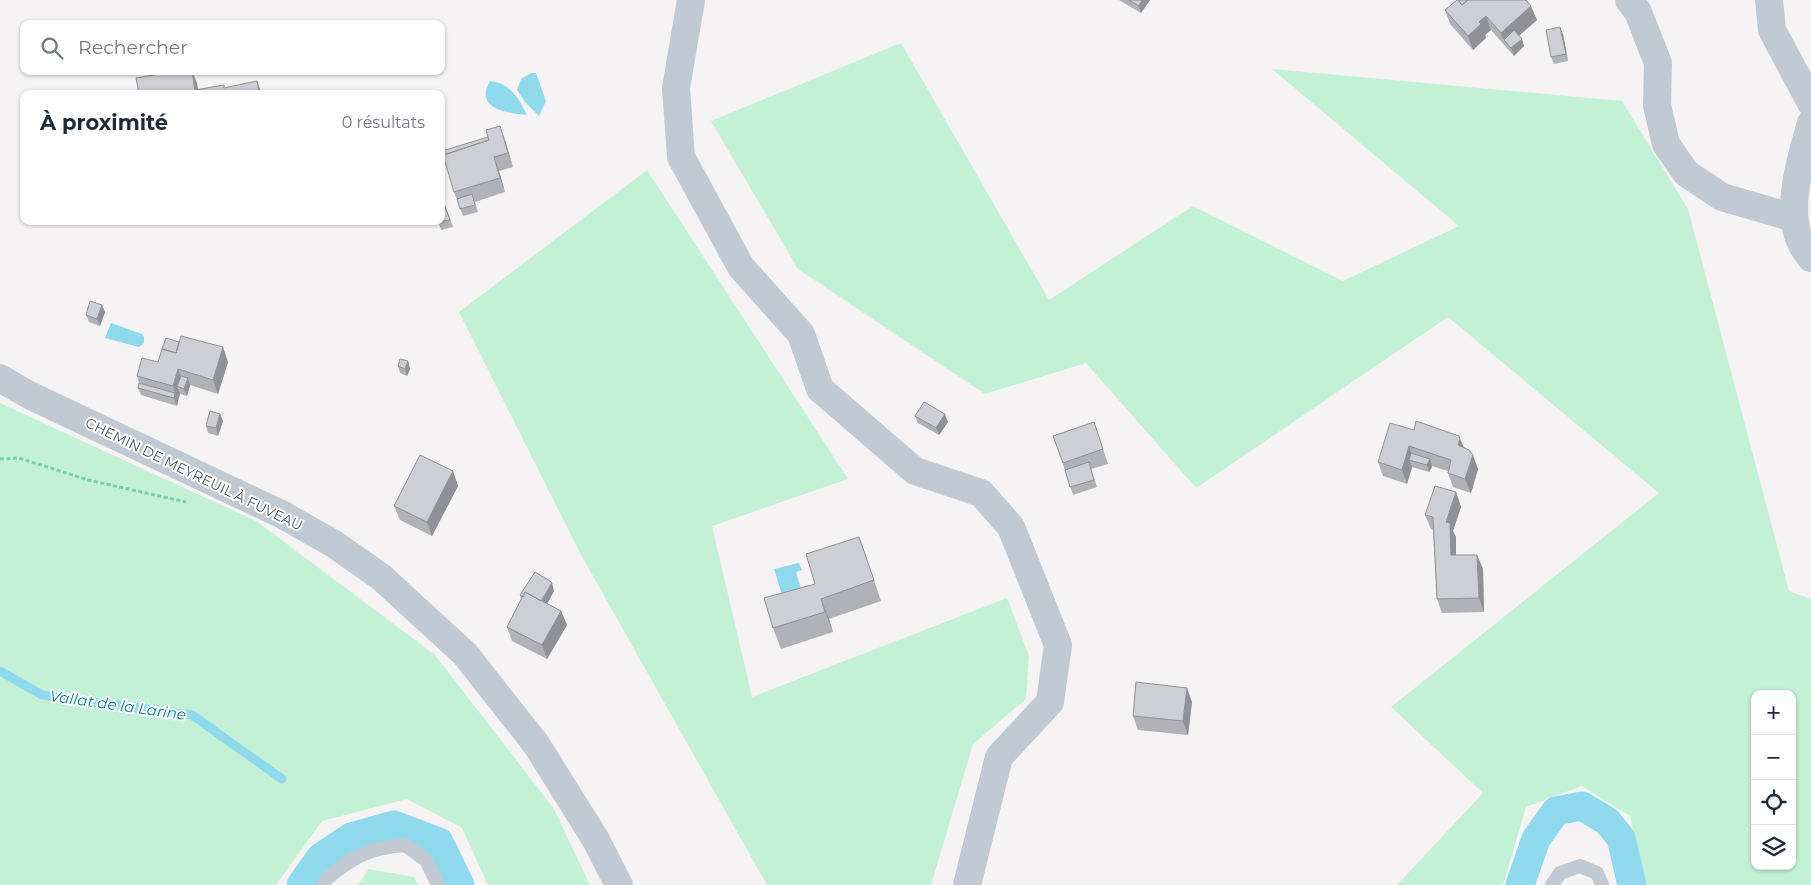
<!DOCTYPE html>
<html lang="fr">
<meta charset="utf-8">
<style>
:root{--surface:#fff;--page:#f6f6f7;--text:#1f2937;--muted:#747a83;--line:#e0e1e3}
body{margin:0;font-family:Montserrat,sans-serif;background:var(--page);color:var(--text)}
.controls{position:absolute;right:15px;bottom:15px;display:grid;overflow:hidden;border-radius:10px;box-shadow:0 1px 4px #0004}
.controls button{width:45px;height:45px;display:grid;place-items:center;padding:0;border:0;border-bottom:1px solid var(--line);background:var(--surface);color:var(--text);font:25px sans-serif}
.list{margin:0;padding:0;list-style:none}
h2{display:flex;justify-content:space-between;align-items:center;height:65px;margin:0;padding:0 20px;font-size:21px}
h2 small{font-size:16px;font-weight:400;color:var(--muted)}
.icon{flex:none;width:28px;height:28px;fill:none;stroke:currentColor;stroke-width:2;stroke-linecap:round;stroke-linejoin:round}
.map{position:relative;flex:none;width:1811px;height:885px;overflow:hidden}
.search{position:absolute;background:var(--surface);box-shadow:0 1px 4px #0004;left:20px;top:20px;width:425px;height:55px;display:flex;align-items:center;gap:12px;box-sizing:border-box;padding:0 18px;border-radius:10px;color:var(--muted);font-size:19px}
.panel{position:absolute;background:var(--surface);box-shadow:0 1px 4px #0004;left:20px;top:90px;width:425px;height:135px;border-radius:10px}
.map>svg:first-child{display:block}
</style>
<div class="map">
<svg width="1811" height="885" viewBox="0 0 1811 885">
<rect width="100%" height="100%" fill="#f5f3f3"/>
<path fill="#c3f1d5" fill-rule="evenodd" d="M901,43L1049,300L1193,206L1343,281L1459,226L1272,69L1622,101L1688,209L1789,591L1811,599V885H1647L1630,816L1582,786L1526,807L1503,885H1397L1483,793L1391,707L1659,493L1448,317L1196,488L1086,363L985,394L798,269L711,121ZM1755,694H1792V866H1755Z
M647,170L848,479L712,526L752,697L1007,598L1029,656L1026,699L973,744L931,885H767L580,553L459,312Z
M0,403L256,521L435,655L554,809L590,885H488L462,828L407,799L322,821L276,885H0Z
M369,869L414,877L418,885H358Z"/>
<path fill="#90daee" d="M531,73H536L546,101L539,116L525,102L517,90L521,79Z
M490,81C511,84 518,97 527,115C507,113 474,109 490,81Z
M111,323L142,334L144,337V343L139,347L105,338Z
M799,563L802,570L796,572L805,602L786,608L774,569Z"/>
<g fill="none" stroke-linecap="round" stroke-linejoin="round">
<path stroke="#90daee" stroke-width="9" d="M0,671L42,695L192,715L282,779"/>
<path stroke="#90daee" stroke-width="29" d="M301,885L321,857L351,837L394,825L439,842L460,885
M1520,885L1536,839L1556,811L1582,806L1607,821L1621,838L1632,885"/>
<path stroke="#7ad0a6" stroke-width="3" stroke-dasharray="4 2.5" stroke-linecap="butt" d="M0,459L19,458L88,480L186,502"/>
<path stroke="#c1cad2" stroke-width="14" d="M324,885L326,879C354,856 369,848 405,845L426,860L438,885
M1552,885L1560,873L1580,866L1597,873L1602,885"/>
<path stroke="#c1cad2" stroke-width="28" d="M691,0L676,88L681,157L741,267L801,334L820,389L915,471L981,493L1011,527L1058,645L1050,702L999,757L967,885
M1629,0L1638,12L1658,63L1657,105L1666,144L1686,173L1722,197L1794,218
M1769,0L1772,30L1811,103
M1811,123C1801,158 1784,212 1802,245C1805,250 1808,254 1811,258
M0,378L29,395L283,515L334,544L381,577L465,654L536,744L596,840L619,885"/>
</g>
<path fill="#b0b2b7" d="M1119,0H1150L1141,13Z
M1459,1L1537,20L1519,36L1524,46L1514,56L1491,30L1485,35L1486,38L1473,50L1450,24L1445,10Z
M1563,34L1568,61L1554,64L1551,57Z
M505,140L513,167L499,171L505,192L475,202L478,212L463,216L454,192Z
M442,196L453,227L441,230L438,221Z
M102,305L105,312L100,326L89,322L86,315Z
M408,361L410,369L407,376L400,373L398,366Z
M158,362H228L218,394L190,385L187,396L180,394L177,406L141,395L138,388L139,383L137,376Z
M220,414L223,421L218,436L208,433L206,426Z
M915,416L948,422L939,435L918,423Z
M1094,422L1108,464L1091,469L1097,487L1073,495L1065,470L1053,436Z
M1414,430L1460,439L1464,447L1478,469L1471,493L1453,487L1448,473V471L1432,466L1429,472L1412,467L1407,484L1383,476L1378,462Z
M453,471L458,486L432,536L400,520L394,506Z
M1456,492L1461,507L1453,531L1456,537V555H1477L1483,569L1484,612L1442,613L1437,599L1433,530L1431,529L1425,515Z
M866,558L881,601L829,619L833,632L781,649L773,628L815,584Z
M554,591L547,604L561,611L567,625L547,659L512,641L507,627L521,599L520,595Z
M1192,702L1188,735L1138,730L1133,716Z"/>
<path fill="#909195" d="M1142,0H1150L1141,13L1139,6Z
M1531,6L1537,20L1508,45L1504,40L1501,33Z
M1486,16L1491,30L1485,35L1486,38L1473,50L1468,36L1479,22Z
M1560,27L1563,34L1568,61L1566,54Z
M1522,39L1524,46L1514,56L1511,48Z
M192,71L197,83L199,94L195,90Z
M257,81L262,94H259Z
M500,126L505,140L513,167L508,153Z
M494,157L499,171L505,192L500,178Z
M102,305L105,312L100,326L97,319Z
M223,347L228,362L218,394L213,380Z
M408,361L410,369L407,376L405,369Z
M178,369L183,383L177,386L180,394L178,400L173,386Z
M188,378L190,385L187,396L184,389Z
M175,393L178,400L177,406L174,398Z
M220,414L223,421L218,436L216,428Z
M945,414L948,422L939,435L936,428Z
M1460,439L1466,453L1458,445Z
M1409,446L1414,461L1409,460L1412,467L1407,484L1402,470Z
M1473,455L1478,469L1471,493L1465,479Z
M1430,459L1432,467L1429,472L1427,465Z
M453,471L458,486L432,536L427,522Z
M1456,492L1461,507L1453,531L1456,537V570L1451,555L1446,522Z
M859,537L866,558L881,601L874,580Z
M1477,555L1483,569L1484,612L1479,598Z
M552,583L554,591L542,613L539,605Z
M821,599L829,619L833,632L825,612Z
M561,611L567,625L547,659L542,645Z
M1187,688L1192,702L1188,735L1183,721Z"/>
<path fill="#cdcfd5" stroke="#909195" d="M1129,0H1142L1139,6Z
M1457,0H1458L1462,5L1468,0H1526L1531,6L1501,33L1486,16L1479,22L1481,24L1468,36L1445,10Z
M1461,0H1468L1462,5L1459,1Z
M1560,27L1566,54L1551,57L1546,30Z
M1514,30L1522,39L1511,48L1504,40Z
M179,71H192L195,90L224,85V88L257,81L259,94H139L136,78Z
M500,126L508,153L494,157L500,178L454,192L443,155L489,140L486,130Z
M488,137L489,140L444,155L442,151Z
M472,194L475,205L460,209L457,199Z
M441,196L450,220L438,222V221H441Z
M90,301L102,305L97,319L86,315Z
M181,336L223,347L213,380L178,369L173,386L137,376L142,358L158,362L162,349L176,353Z
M166,338L179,342L176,353L162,349Z
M400,359L408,361L405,369L398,366Z
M181,376L188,378L184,389L177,386Z
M139,383L175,393L174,398L138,388Z
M924,402L945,414L936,428L915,416Z
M210,411L220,414L216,428L206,426Z
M1416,421L1459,436L1460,439L1458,445L1469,450L1473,455L1465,479L1448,473L1451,460L1409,446L1402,470L1378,462L1390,423L1414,430Z
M1094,422L1103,449L1063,463L1053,436Z
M1411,453L1430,459L1427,465L1409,460Z
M420,455L453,471L427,522L394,506Z
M1089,462L1094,480L1070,487L1065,470Z
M1435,486L1456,492L1446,522L1450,523L1451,555H1477L1479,598L1437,599L1433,517L1425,515Z
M859,537L874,580L821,599L825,612L773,628L764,598L815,584L806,554Z
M535,572L550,581L552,583L541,601L525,592L523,597L520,595Z
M525,592L561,611L542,645L507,627Z
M1136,682L1187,688L1183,721L1133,716Z"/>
<g text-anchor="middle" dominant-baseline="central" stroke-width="4" stroke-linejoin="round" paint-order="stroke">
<g font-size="14" fill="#4a5661" stroke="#fff">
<text transform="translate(194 474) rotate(26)">CHEMIN DE MEYREUIL À FUVEAU</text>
</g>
<g font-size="15" font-style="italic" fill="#0c7c9b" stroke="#fff">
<text transform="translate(118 705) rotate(8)">Vallat de la Larine</text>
</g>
</g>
</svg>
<div class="controls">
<button>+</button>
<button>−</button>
<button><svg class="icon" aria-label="locate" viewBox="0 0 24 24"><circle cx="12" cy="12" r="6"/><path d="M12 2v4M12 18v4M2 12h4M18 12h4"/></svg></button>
<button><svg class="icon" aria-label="layers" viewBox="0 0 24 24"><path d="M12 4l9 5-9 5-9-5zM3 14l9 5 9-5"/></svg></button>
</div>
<div class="search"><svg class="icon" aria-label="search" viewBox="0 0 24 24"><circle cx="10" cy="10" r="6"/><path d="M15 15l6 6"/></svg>Rechercher</div>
<section class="panel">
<h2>À proximité<small>0 résultats</small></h2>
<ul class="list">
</ul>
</section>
</div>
